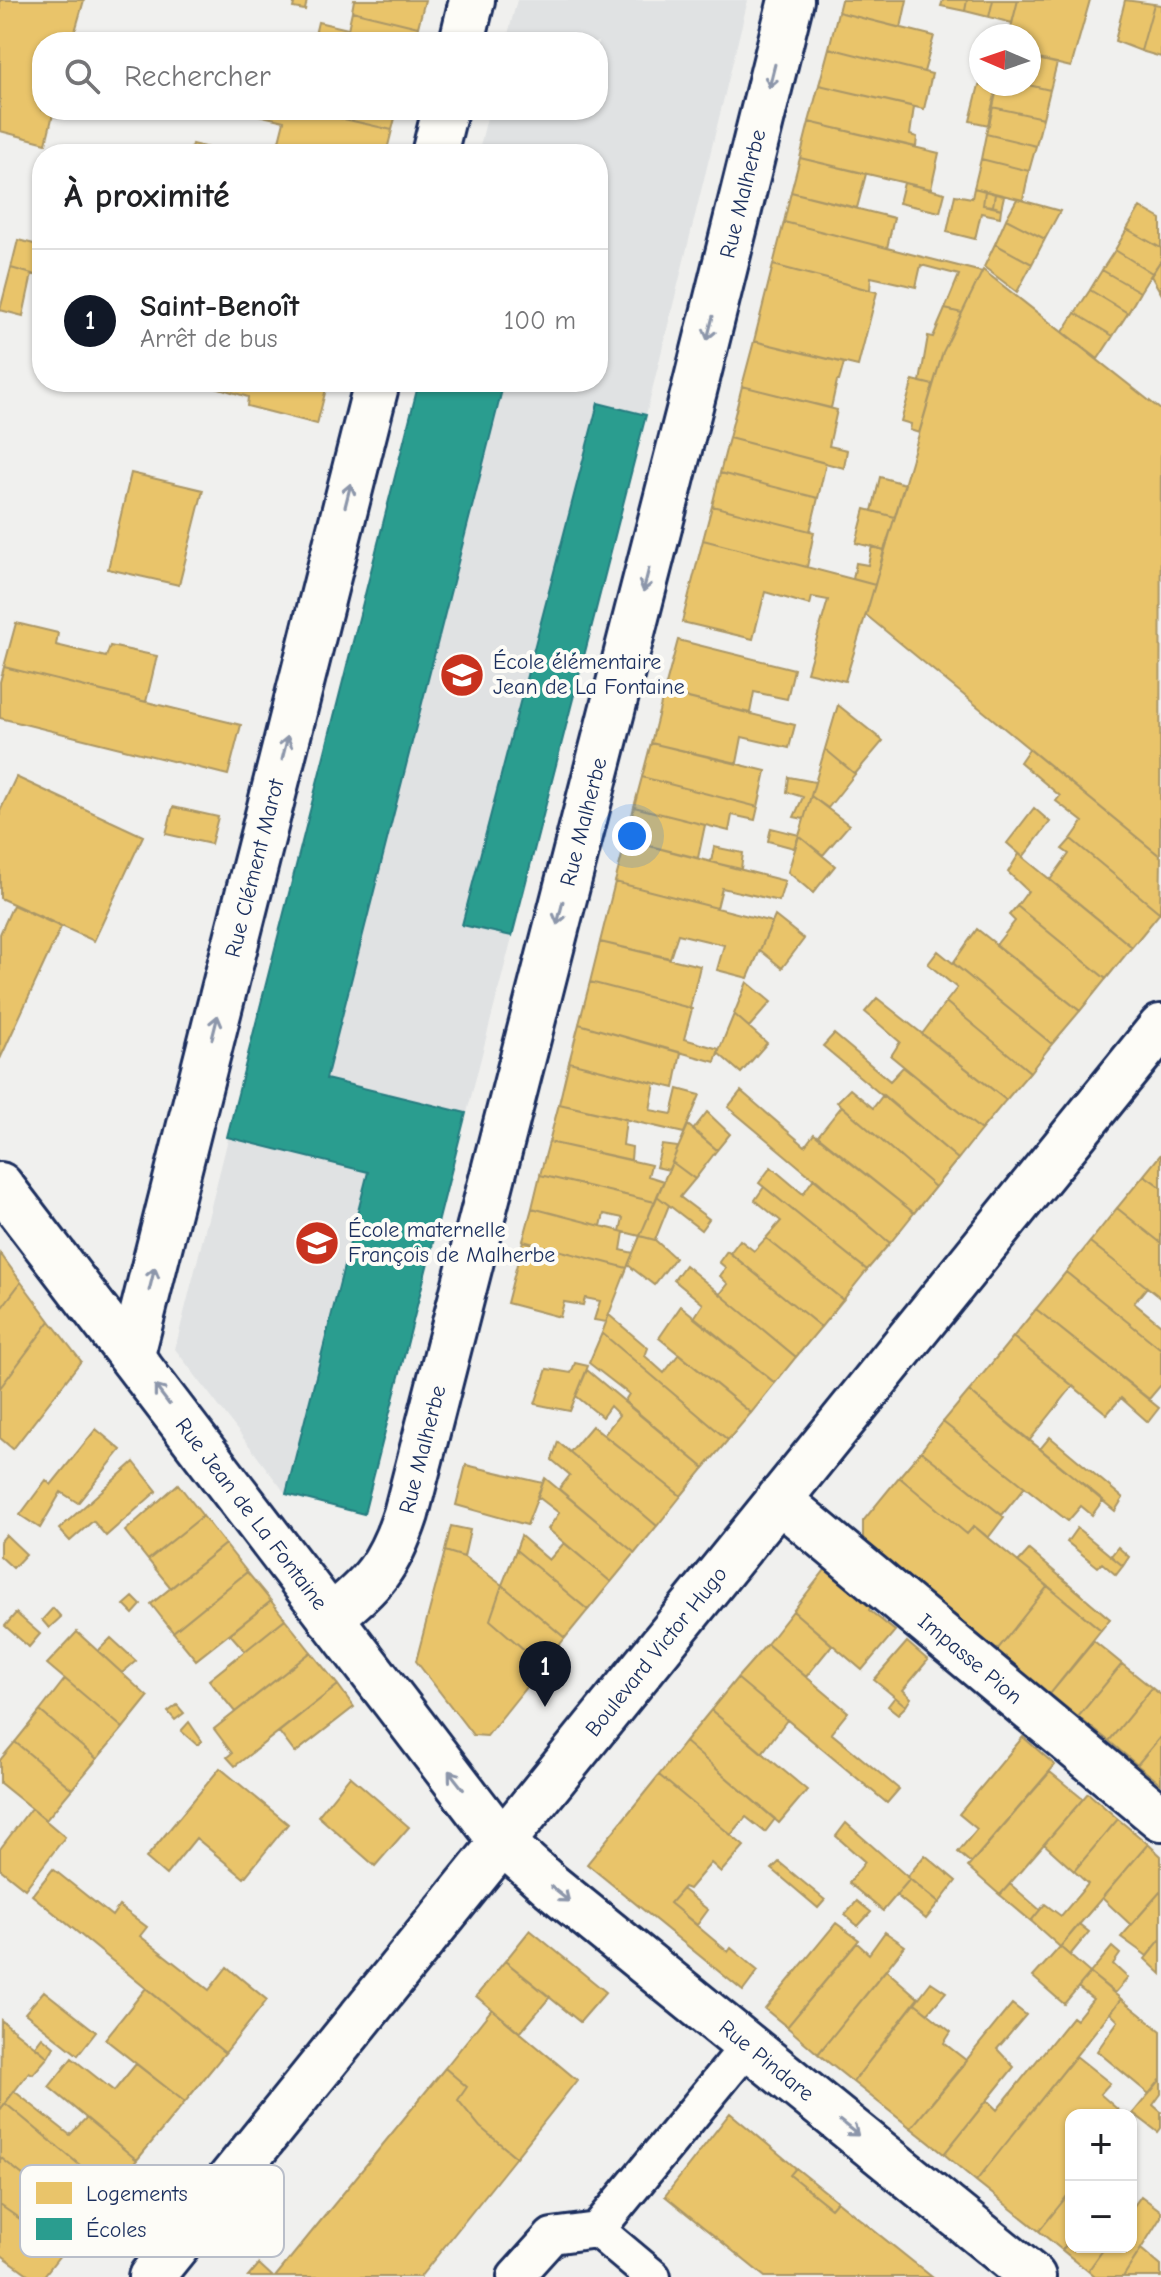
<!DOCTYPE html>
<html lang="fr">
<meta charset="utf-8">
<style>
:root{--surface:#fff;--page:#f2f2f2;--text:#202124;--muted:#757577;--line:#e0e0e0;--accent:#111827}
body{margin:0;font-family:"Comic Neue",sans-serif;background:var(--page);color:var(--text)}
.controls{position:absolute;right:24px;bottom:24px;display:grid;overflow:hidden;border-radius:16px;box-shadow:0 2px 6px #0004}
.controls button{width:72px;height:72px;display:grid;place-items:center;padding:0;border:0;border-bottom:2px solid var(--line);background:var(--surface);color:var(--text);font:40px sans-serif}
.compass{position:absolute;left:969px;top:24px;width:72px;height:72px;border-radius:50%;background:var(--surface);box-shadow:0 2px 6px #0004;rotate:272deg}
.you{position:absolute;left:632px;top:836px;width:28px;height:28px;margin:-20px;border:6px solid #fff;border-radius:50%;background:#1a73e8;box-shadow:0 0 0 12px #1a73e833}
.badge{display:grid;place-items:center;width:52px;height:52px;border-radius:50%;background:var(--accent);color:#fff;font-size:26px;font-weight:700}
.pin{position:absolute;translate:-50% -66px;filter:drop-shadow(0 2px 4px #0008)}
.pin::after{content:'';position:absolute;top:42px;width:28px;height:24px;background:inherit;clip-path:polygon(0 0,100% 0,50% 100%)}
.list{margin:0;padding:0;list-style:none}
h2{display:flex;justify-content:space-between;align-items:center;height:104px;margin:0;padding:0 32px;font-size:34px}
h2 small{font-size:26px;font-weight:400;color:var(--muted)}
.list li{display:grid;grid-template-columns:52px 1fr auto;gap:24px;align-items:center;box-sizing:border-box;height:144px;padding:0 32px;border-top:2px solid var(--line)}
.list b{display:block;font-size:30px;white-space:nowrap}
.list p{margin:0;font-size:26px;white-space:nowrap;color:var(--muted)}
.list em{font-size:26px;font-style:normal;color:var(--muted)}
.icon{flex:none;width:44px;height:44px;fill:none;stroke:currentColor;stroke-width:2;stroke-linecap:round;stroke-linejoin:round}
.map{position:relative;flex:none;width:1161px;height:2277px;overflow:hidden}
.search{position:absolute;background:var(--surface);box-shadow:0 2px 6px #0004;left:32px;top:32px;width:576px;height:88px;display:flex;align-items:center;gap:20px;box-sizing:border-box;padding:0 28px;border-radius:32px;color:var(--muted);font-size:30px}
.panel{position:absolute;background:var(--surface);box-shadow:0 2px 6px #0004;left:32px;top:144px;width:576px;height:248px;border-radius:32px}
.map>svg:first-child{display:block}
</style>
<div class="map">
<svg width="1161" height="2277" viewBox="0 0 1161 2277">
<rect width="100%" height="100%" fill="#f0f0ee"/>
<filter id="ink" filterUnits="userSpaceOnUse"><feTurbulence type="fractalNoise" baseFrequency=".0125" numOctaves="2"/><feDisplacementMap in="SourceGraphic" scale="16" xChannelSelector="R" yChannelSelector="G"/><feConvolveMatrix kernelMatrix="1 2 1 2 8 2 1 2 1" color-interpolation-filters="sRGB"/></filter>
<g filter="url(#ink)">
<path fill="#e0e2e3" d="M517,0H748L646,415L364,1514L286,1494L175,1349L419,382H598V154H478L489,110H598V42H506Z"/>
<path fill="#e9c46a" stroke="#ab9766" stroke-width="2" d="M0,0H84L72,42H42V110H54L46,143L0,131Z
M295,0H307L305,10L293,8Z
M354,0H425L418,27L352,11Z
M841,0H907L901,28L838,12Z
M943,0H967L965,11L941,6Z
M967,0H993L989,17L965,11Z
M993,0H1018L1012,23L989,17Z
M1018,0H1090L1071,67L1029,57V36H1009Z
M1125,0L1154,4L1141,51L1115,41Z
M1154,4L1161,5V57L1141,51Z
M352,11L418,27L415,42H327L314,39L318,22L348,29Z
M838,12L934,36L924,72L829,48Z
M829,48L932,74L924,109L819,85Z
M1029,57L1057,63L1050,90L1024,84H1029Z
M998,84H1024L1050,90L1043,118L992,107Z
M819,85L914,107L910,135L917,137L916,147L809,122Z
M979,85L997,89L989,125L970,121Z
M992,107L1043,118L1036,146L986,134Z
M255,110H305L392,130L386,154H332L279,141L284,121L254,114Z
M305,110H397L392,130Z
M809,122L939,153L931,189L800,158Z
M986,134L1036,146L1029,171L981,159Z
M192,144L233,154H189Z
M293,145L332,154H291Z
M800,158L866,174L857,208L791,192Z
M981,159L1029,171L1023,200L974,188Z
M904,183L945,193L940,212L899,203Z
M974,188L985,191L983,205L1001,209L1000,217L981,213L975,239L947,232L955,195L972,198Z
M985,191L995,194L993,206L983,205Z
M791,192L894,218L887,248L784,222Z
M995,194L1004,196L1001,209L993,206Z
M1017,199L1060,211L1045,239L1006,219Z
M1140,207L1161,219V248L1127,229Z
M1006,219L1045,239L1032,264L995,244Z
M784,222L887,248L982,272L962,313L945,309L959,275L921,265L916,287L871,277L870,290L773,265Z
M1127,229L1161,248V260L1152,273L1115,250Z
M18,240L42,246V277L11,268Z
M995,244L1032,264L1017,292L984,267Z
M1115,250L1152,273L1140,292L1102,270Z
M1161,260V293L1151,276Z
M773,265L877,292L858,366L754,341Z
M11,268L32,274L23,316L0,310Z
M983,270L1161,410L1160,856L866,615L943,352Z
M1102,270L1140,292L1128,313L1090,290Z
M1090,290L1128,313L1113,336L1075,313Z
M945,309L962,313L943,352L933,385L920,382L928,336L933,337Z
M1075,313L1113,336L1098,359L1063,332Z
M754,341L844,363L839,381H837L831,408L742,386Z
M913,380L933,385L919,433L910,430L911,424L901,421Z
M200,382H297L326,389L317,424L247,406L248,397Z
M297,382H328L326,389Z
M742,386L837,410L829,446L847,450L844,468L729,438Z
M729,438L826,463L818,498L720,473Z
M131,473L203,490L179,585L108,569Z
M720,473L818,498L810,531L712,506Z
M880,477L905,484L895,517L872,511Z
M712,506L814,532L807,567L703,540Z
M865,509L895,517L884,550L856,543Z
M703,540L875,585L845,681L807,672L828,600L812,597L810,605L765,592L753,639L682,622Z
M872,546L884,550L875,585L853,579L856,563L868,565Z
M16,623L58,633L56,645L106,657L110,646L157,656L146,702L4,667Z
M678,640L794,669L787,699L754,692L750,713L664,692Z
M4,667L241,725L228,775L0,718V682Z
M664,692L795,725L789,748L742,737L737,763L651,743Z
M838,705L883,741L855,774L825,749Z
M651,743L766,771L758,807L642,777Z
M825,749L855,774L828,808L811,796Z
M1029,749L1161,857L1160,913L1071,839L1083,822L1056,801L1060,796L1020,762Z
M16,777L143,836L94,941L0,898V811Z
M642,777L758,807L755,820L732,815L729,831L634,807Z
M789,777L815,782L804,819L794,817L803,797L787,792Z
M811,796L849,825L823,855L799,836Z
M173,807L218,817L211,844L166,834Z
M634,807L705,825L698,858L626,840Z
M1034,808L1050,822L1023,857L1007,843Z
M771,828L799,835L794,848L768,841Z
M799,836L835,866L813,893L788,872Z
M1071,839L1160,913L1132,947L1050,880L1069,854L1062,849Z
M626,840L785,881L779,901L722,888L717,908L615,882Z
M714,847L743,853L741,869L711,862Z
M1019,854L1132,947L1106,979L1017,906L1028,891L1008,872Z
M615,882L772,922L748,978L717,970L724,945L678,934L670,958L600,942Z
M13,905L61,927L0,1059V934Z
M1017,906L1106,979L1080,1011L996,945L1015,921L1009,915Z
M775,916L804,939L782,968L760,950Z
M977,929L1080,1011L1052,1044L953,963Z
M600,942L700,966L690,1008L590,982Z
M938,951L1052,1044L1030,1072L946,1002L957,988L928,964Z
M590,982L690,1008L692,1009L684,1039L719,1049L715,1062L579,1024Z
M747,982L771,1002L749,1027L734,1014Z
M877,998L1006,1100L981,1130L891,1056L900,1042L865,1012Z
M946,1002L1030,1072L1006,1100L922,1034Z
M734,1014L767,1043L741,1073L718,1053Z
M579,1024L681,1053L674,1088L569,1062Z
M834,1034L890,1081L903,1067L981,1130L958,1159L823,1046Z
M569,1062L655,1083L650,1110L672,1114L678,1089L700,1095L684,1133L559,1104Z
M850,1089L873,1108L883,1095L958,1159L935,1187L837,1102Z
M741,1091L805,1146L814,1134L914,1213L890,1243L728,1107Z
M559,1104L626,1119L623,1145L632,1147L631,1160L549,1142Z
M842,1106L935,1187L914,1213L818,1136Z
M707,1112L730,1134L717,1150L693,1130Z
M688,1125L717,1150L695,1179L672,1162Z
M549,1142L651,1165L648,1176L664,1181L655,1202L540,1175Z
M662,1145L678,1147L669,1170L656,1167Z
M1161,1154V1187L1144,1175Z
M672,1162L695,1179L680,1197L709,1219L701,1230L657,1196Z
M771,1167L803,1194L814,1178L890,1243L867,1270L759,1183Z
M540,1175L655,1202L640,1236L620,1231L623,1218L604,1214L601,1226L532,1208Z
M1144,1175L1161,1187V1243L1117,1208Z
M764,1187L867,1270L843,1300L766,1238L781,1221L755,1200Z
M657,1196L669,1205L655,1240L640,1236Z
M532,1208L624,1232L621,1250L633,1253L627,1268L523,1241Z
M1117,1208L1161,1243V1298L1090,1242Z
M640,1236L655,1240L675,1258L654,1285L628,1265Z
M766,1238L843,1300L821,1327L730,1253L740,1240L754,1251Z
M523,1241L627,1268L606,1322L594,1320L600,1301L585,1298L583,1305L564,1302L560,1317L507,1303Z
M1090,1242L1147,1287L1134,1303L1161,1325V1349L1066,1272Z
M727,1251L821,1327L796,1357L720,1294L728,1284L720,1276L726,1268L719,1262Z
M0,1253L21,1282L0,1310Z
M685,1265L796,1357L775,1383L694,1318L703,1304L674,1280Z
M1066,1272L1161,1349V1385L1149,1399L1036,1309Z
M21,1282L50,1321L0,1388V1310Z
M681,1306L775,1383L751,1413L659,1338Z
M1036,1309L1159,1408L1148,1422L1121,1398L1107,1414L1013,1337Z
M609,1315L648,1348L645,1356L664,1373L679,1354L751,1413L728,1440L602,1333Z
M50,1321L81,1361L13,1449L0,1438V1388Z
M602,1333L728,1440L704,1468L624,1402L629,1394L589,1363Z
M1013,1337L1073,1386L1029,1441L969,1391Z
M575,1363L588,1366L570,1411L535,1404L547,1369L571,1373Z
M587,1370L704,1468L681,1496L604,1435L619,1415L610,1406L602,1417L576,1396Z
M969,1391L1103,1500L1092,1515L1081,1506L1068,1521L943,1422Z
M943,1422L1025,1487L1002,1515L921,1451Z
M592,1426L681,1496L657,1526L570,1452Z
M96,1429L121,1450L78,1503L61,1492L40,1528L20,1515L46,1480L51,1485Z
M1050,1437L1123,1498L1115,1511L1040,1449Z
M558,1442L657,1526L635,1553L559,1489L570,1475L552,1460Z
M921,1451L1004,1517L988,1538L974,1526L967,1534L899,1477Z
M134,1462L157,1491L106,1536L93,1521L70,1541L59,1529Z
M466,1465L543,1483L527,1525L456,1505Z
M899,1477L967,1534L974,1526L1048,1586L997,1650L863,1540V1521Z
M545,1478L635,1553L611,1582L548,1529L559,1513L537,1496Z
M178,1484L203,1516L148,1560L125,1531Z
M203,1516L225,1544L171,1588L148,1560Z
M451,1526L470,1530L464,1557L445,1551Z
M1077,1528L1123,1566L1116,1575L1102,1563L1098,1567L1067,1542Z
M6,1535L26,1554L13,1568L0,1556V1542Z
M521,1536L549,1560L564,1543L611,1582L588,1610L516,1550Z
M225,1544L247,1572L173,1632L151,1604Z
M1118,1547L1129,1557L1123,1566L1111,1556Z
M516,1550L588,1610L565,1638L502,1585Z
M1029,1550L1110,1619L1101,1630L1018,1562Z
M445,1551L464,1557L502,1585L490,1620L543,1666L487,1736L473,1735L416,1661Z
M828,1566L872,1604L869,1610L895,1631L862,1670L793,1611Z
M247,1572L271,1601L196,1660L173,1632Z
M502,1585L565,1638L543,1666L490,1620Z
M1048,1586L1101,1630L1050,1694L997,1650Z
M133,1597L141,1605L133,1614L124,1605Z
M271,1601L285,1619L245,1651L230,1634Z
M53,1608L61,1617L49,1628L42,1620Z
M793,1611L832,1645L806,1677L767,1644Z
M16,1613L40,1634L29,1647L5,1626Z
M285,1619L311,1652L235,1712L209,1680Z
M77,1632L148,1697L123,1728L47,1664Z
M111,1638L136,1661L122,1673L98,1651Z
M1094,1641L1122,1664L1078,1717L1050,1694Z
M907,1642L928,1660L903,1690L911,1698L906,1706L874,1680Z
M767,1644L848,1712L831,1733L899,1789L887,1803L737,1678Z
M311,1652L338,1685L235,1766L227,1757L232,1753L214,1729Z
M1122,1664L1152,1688L1109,1741L1078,1717Z
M737,1678L787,1720L762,1753L711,1710Z
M65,1679L123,1728L97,1759L40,1711Z
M338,1685L354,1707L295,1753L279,1732Z
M1152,1688L1161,1695V1736L1137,1765L1109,1741Z
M895,1697L906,1706L898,1714L888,1706Z
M177,1705L184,1713L175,1720L168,1712Z
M711,1710L807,1790L779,1823L685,1742Z
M40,1711L97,1759L72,1789L15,1742Z
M189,1722L202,1741L197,1745L181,1731Z
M1161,1736V1784L1137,1765Z
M1023,1737L1055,1765L971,1863L958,1852L977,1829L959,1814Z
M15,1742L72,1789L46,1820L0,1783V1760Z
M685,1742L775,1819L765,1832L746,1817L731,1835L659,1775Z
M220,1768L288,1824L244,1878L196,1838L166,1875L146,1858Z
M1050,1772L1083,1799L1000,1895L968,1867Z
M659,1775L744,1846L721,1872L711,1863L689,1889L684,1887L670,1903L728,1952L731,1948L758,1971L743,1991L587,1864Z
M350,1776L409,1827L375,1866L318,1816Z
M1088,1793L1118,1819L1074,1871L1044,1844Z
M31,1808L65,1837L25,1889L0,1869V1849Z
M1118,1819L1148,1844L1060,1947L1031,1921L1045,1904L1061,1916L1088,1884L1074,1871Z
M846,1823L910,1879L883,1911L849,1883L865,1862L836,1836Z
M1148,1844L1161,1856V1891L1131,1925L1102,1898Z
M925,1855L956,1881L939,1903L907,1877Z
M779,1862L825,1900L818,1908L772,1869Z
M53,1869L112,1916L119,1906L147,1927L140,1936L209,1990L227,1967L267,2000L225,2053L32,1895Z
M910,1879L939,1903L926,1919L896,1895Z
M1010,1884L1040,1910L1031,1921L1000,1895Z
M682,1889L708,1910L697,1925L670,1903Z
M1161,1891V1939L1147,1956L1121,1937Z
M857,1901L871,1912L858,1926L845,1915Z
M836,1923L859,1940L787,2027L765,2009Z
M1079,1924L1089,1932L1070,1955L1060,1947Z
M530,1930L606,1992L580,2022L505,1961Z
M885,1932L905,1946L818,2054L787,2027L857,1943L869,1954Z
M1161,1939V1974L1145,1959Z
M1060,1947L1090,1973L1064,2004L1033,1977Z
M1112,1947L1120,1954L1113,1964L1128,1978L1115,1993L1090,1973Z
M505,1961L550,1997L520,2033L476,1996Z
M886,1970L918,1998L853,2082L818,2054Z
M1090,1973L1121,1999L976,2181L944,2154L987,2100L997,2110L1072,2017L1076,2020L1093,1999L1078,1987Z
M931,1982L946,1992L928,2013L915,2003Z
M146,1988L225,2053L185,2102L105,2039Z
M44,1991L96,2032L78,2055L25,2013Z
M1121,1999L1161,2031V2079L1149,2094L1097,2051L1118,2021L1110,2013Z
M915,2003L951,2032L944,2043L967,2061L911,2128L853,2082Z
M1012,2004L1026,2015L997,2049L1014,2067L944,2154L911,2128Z
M492,2009L577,2080L516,2157L480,2127L458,2100L467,2087L445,2068Z
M1,2020L48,2057L33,2074L29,2072L0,2110Z
M42,2037L54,2047L48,2057L35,2046Z
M1076,2056L1110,2083L1100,2094L1124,2115H1071V2191L1039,2231L976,2181Z
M72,2058L114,2091L136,2064L185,2102L137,2160L49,2087Z
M445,2068L467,2087L458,2100L480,2127L516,2157L420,2277H275Z
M1161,2079V2094L1153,2105L1161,2112V2128L1158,2132L1133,2113Z
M14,2091L70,2135L86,2118L137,2160L111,2191L5,2103Z
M5,2103L111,2191L85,2224L0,2157V2110Z
M730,2113L796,2168L790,2175L831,2208L837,2201L932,2277H765L665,2196Z
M0,2157L85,2224L64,2250L0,2205Z
M796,2168L837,2201L831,2208L790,2175Z
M1071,2191V2239L1062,2250L1039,2231Z
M1141,2196L1161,2211V2217L1123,2277H1095L1088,2271L1105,2247H1131V2210Z
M0,2205L64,2250L43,2277H32L0,2254Z
M1071,2239V2247H1105L1088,2271L1062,2250Z
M1141,2249L1161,2266V2277H1123Z
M259,2264L273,2277H248Z"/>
<path fill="#2a9d8f" stroke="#267c80" stroke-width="2" d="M419,382H504L326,1079L466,1113L364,1514L286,1494L368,1172L227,1137Z
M598,403L646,415L512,936L462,925Z"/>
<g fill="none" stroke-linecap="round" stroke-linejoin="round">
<g stroke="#1b2f5e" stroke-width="40">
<path id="service" d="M597,2230L748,2046
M515,2277L552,2236L597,2230L653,2277"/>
</g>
<g stroke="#1b2f5e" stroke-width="50">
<g id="minor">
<path d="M462,42L472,0"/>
<path d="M434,154L445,110"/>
<path id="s1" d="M0,1185L502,1842L551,1886L1033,2277"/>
<path id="s2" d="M132,1355L377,382"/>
<path id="s3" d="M778,1499L1161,1818"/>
<path id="s4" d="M330,1618C373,1584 389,1566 406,1514L694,391L791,0"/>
</g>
</g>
<g stroke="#1b2f5e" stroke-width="50">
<g id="primary">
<path id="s5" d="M151,2277L1161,1027"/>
</g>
</g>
<use href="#service" stroke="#fdfcf7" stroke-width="34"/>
<use href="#minor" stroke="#fdfcf7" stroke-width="44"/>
<use href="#primary" stroke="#fdfcf7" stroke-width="44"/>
</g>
<defs><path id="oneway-shaft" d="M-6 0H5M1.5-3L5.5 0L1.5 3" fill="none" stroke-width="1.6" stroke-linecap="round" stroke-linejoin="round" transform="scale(2)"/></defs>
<g stroke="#8c96aa">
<use href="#oneway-shaft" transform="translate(772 76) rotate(104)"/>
<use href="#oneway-shaft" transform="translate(710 328) rotate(104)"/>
<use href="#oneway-shaft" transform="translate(348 495) rotate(-76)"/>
<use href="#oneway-shaft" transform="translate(646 580) rotate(104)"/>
<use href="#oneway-shaft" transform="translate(285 748) rotate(-76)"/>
<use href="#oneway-shaft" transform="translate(560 913) rotate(104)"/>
<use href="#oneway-shaft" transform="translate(215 1027) rotate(-76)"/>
<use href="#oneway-shaft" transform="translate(152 1279) rotate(-76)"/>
<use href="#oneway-shaft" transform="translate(162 1395) rotate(-127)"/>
<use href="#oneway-shaft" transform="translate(456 1780) rotate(-128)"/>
<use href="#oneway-shaft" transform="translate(560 1894) rotate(39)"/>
<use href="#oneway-shaft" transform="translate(849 2128) rotate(39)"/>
</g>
</g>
<defs>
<g id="school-disc" transform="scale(2.3)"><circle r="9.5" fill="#c8321e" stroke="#fdfcf7"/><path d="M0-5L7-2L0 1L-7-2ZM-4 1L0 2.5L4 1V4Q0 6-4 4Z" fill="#fff"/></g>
</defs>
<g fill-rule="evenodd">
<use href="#school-disc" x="462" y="675"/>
<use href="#school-disc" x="317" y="1243"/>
</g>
<g text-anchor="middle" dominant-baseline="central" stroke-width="8" stroke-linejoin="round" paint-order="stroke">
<g font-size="22" fill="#1b2f5e" stroke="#fdfcf7">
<text stroke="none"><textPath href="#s4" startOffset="1494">Rue Malherbe</textPath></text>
<text stroke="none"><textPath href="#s4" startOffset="846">Rue Malherbe</textPath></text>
<text stroke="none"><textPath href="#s2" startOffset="502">Rue Clément Marot</textPath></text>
<text stroke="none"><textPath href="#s4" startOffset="198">Rue Malherbe</textPath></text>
<text stroke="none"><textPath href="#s1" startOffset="414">Rue Jean de La Fontaine</textPath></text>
<text stroke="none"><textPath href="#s5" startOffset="804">Boulevard Victor Hugo</textPath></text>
<text stroke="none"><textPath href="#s3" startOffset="250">Impasse Pion</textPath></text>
<text stroke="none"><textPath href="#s1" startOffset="1170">Rue Pindare</textPath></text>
</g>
<g font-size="22" fill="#1b2f5e" stroke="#fdfcf7" text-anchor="start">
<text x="493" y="662">École élémentaire<tspan x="493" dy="25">Jean de La Fontaine</tspan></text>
<text x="348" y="1230">École maternelle<tspan x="348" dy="25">François de Malherbe</tspan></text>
</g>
</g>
<rect x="20" y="2165" width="264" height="92" rx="12" fill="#fdfcf7" stroke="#b9bec9" stroke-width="2"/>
<rect x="36" y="2182" width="36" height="22" fill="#e9c46a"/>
<rect x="36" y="2218" width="36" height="22" fill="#2a9d8f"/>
<g font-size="22" fill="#1b2f5e">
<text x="86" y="2201">Logements</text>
<text x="86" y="2237">Écoles</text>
</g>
</svg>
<div class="controls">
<button>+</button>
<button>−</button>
</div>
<svg class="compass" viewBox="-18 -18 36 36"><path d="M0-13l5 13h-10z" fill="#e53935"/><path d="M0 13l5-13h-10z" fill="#757577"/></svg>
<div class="you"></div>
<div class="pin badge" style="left:545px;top:1707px">1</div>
<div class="search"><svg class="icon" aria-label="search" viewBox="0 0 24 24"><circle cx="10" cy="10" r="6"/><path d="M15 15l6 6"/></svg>Rechercher</div>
<section class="panel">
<h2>À proximité<small></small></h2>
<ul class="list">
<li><span class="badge">1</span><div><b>Saint-Benoît</b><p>Arrêt de bus</p></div><em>100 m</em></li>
</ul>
</section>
</div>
